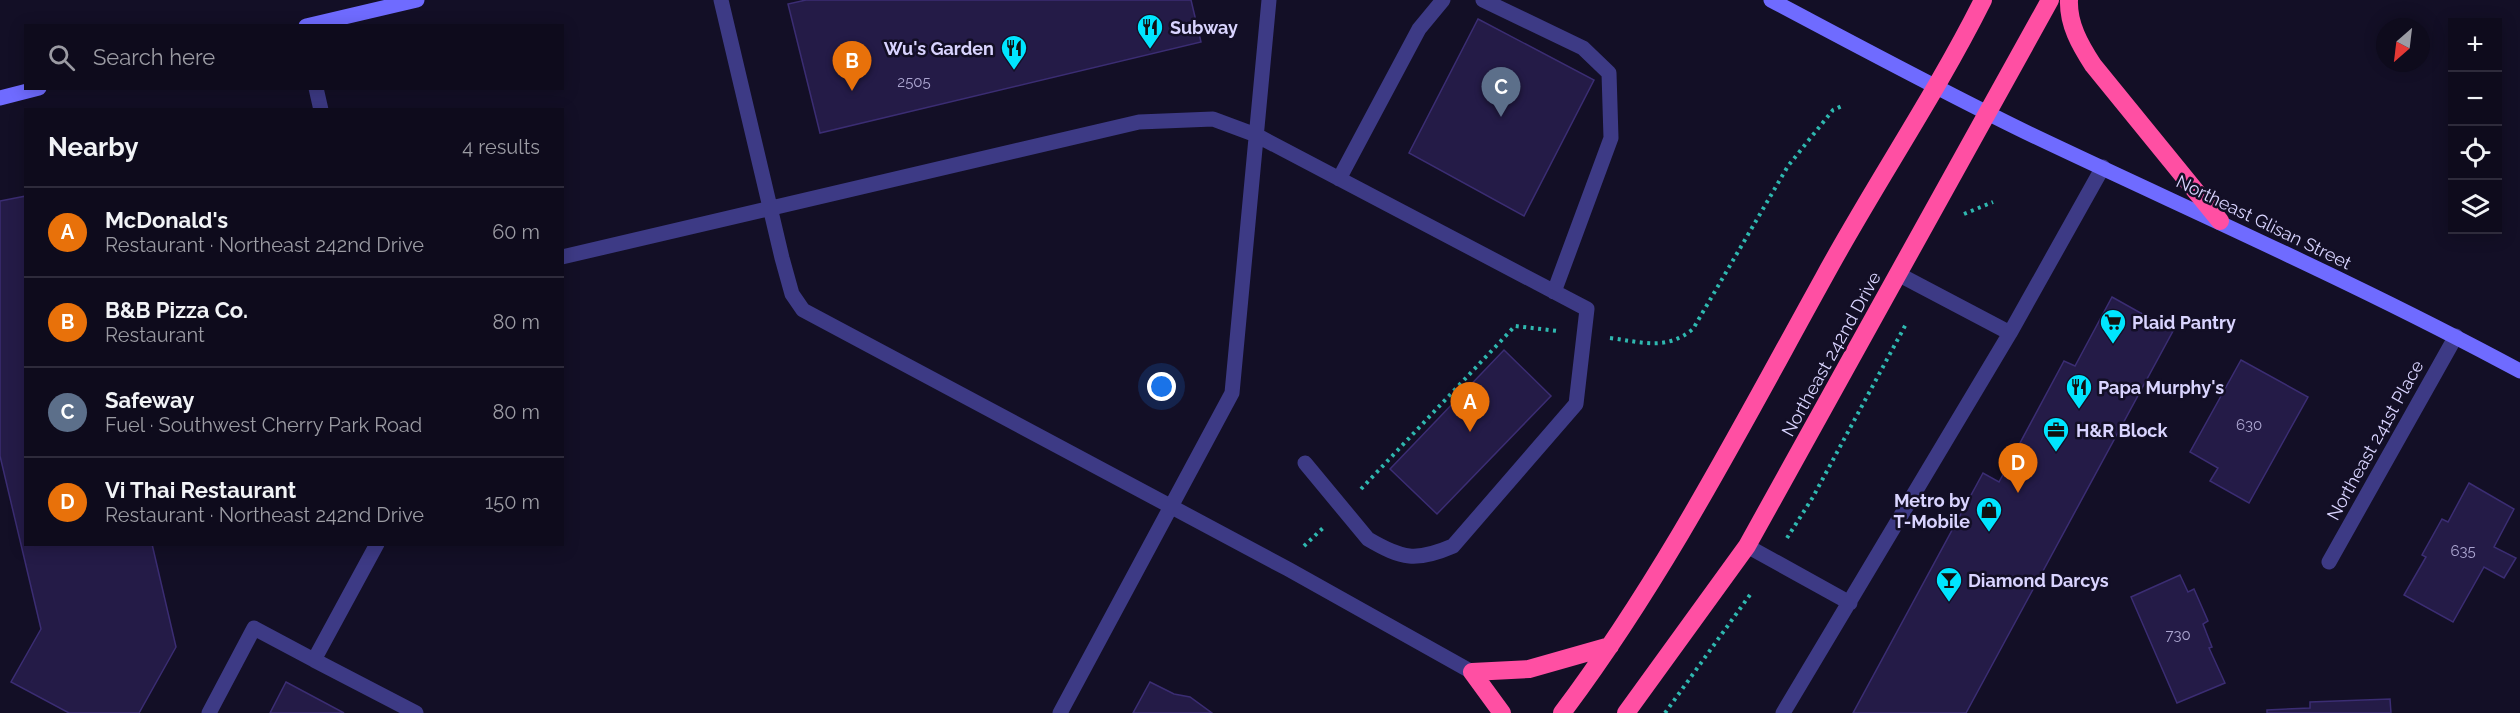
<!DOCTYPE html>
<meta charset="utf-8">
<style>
:root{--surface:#0e0b1c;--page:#171425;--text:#f1f3f6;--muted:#9b9ba3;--line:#2e2b3b;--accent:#2563eb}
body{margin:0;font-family:Raleway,sans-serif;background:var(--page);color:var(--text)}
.controls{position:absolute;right:18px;top:18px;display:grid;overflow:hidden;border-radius:0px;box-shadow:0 3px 15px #0003}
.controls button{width:54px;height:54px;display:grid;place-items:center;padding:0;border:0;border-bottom:2px solid var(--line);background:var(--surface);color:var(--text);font:30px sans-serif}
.compass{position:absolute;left:2376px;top:18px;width:54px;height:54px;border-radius:50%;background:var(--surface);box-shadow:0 3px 15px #0003;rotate:208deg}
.you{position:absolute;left:1162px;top:387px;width:21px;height:21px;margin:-15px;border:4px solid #fff;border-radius:50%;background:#1a73e8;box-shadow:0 0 0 9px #1a73e833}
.badge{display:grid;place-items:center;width:39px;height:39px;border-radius:50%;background:var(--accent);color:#fff;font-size:20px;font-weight:700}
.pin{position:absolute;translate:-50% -50px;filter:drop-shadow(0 2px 3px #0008)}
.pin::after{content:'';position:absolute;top:32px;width:21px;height:18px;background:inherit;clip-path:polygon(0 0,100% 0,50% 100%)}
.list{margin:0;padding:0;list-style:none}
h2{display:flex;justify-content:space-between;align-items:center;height:78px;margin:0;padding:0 24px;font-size:26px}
h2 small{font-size:20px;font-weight:400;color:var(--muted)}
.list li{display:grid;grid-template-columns:39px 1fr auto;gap:18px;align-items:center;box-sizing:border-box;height:90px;padding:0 24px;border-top:2px solid var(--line)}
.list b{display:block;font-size:22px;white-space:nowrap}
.list p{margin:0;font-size:20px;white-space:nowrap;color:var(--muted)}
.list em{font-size:20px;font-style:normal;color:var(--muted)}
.icon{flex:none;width:33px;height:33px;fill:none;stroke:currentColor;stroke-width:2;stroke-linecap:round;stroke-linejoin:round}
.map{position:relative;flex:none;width:2520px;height:713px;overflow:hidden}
.search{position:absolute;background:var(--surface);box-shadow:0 3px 15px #0003;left:24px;top:24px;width:540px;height:66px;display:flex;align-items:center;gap:15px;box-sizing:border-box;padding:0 21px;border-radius:0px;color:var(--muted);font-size:22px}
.panel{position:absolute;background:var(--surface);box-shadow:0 3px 15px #0003;left:24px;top:108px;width:540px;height:438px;border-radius:0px}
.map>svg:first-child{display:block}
</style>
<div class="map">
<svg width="2520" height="713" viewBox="0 0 2520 713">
<rect width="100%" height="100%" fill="#130f26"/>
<path fill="#241b47" stroke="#3b2d73" stroke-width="1.5" d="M806,0H1191L1201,42L820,133L788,4Z
M1478,19L1594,80L1524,216L1409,153Z
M26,196V544H152L176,647L139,713H69L11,682L41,629L0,456V201Z
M2112,297L2173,331L1966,713H1853L1983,473L1999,482L2064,361L2075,366Z
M1504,350L1551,396L1437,514L1390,469Z
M2241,360L2308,397L2249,503L2210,481L2218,468L2190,452Z
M2469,483L2514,509L2494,547L2516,558L2504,578L2484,567L2453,622L2404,595L2426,557L2422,555L2442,519L2448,522Z
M2180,575L2188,592L2194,589L2208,621L2203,624L2212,647L2209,648L2225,683L2177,703L2131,597Z
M286,682L344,713H270Z
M1150,682L1174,694L1190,697L1212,713H1133Z
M2390,699L2391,713H2267V710L2310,708V702Z"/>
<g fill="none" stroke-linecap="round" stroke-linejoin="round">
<path stroke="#2fb8b0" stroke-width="4" stroke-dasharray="3 4.5" stroke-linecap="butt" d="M1964,214L1993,202
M1610,338C1642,342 1666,351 1693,329L1788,166L1833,110L1844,105
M1361,489L1515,326L1558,331
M1787,538L1813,497L1906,324
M1304,546L1324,527
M1665,713L1752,592"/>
<path stroke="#3d3a85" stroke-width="15" d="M721,0L782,258L792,294L803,310L1288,569L1472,672
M1483,0L1583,48L1609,73L1611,138L1554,292
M316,88L321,110
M1339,179L1419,29L1443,0
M562,257L1139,122L1213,119L1256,135L1587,309L1576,404L1453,546C1416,562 1402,559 1368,539L1305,463
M2010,333L2103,167
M377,544L314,660L416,713
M1747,546L1850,603
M209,713L254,628L314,660
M1060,713L1232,393L1269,0
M1783,713L2010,333L1898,274"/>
<path stroke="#3d3a85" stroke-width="15" d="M2329,562L2456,336"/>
<path stroke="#6f6bff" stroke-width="15" d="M1771,0C1858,46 1945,93 2034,136C2196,213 2361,285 2520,371
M306,26L417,0
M0,98L39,88"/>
<path stroke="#ff4fa3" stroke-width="18" d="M2069,0C2068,24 2080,45 2093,65L2220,221
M1472,672L1529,669L1610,646
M1472,672L1502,713
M1562,713C1664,577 1741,427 1823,279C1874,185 1935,96 1983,0
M1626,713L1747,546L2050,0"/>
</g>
<defs>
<g id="restaurant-pin" transform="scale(1.35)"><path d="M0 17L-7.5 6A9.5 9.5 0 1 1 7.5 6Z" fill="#00e5ff" stroke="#130f26"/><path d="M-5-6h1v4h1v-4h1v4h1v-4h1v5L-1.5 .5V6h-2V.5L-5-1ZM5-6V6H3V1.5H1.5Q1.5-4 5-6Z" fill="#111"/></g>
<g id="supermarket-pin" transform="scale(1.35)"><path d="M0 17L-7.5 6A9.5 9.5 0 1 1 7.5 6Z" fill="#00e5ff" stroke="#130f26"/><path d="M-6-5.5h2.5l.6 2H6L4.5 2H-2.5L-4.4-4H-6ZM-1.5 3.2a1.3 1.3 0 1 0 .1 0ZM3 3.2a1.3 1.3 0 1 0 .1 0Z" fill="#111"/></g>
<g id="office-pin" transform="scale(1.35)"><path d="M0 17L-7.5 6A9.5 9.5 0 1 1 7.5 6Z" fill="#00e5ff" stroke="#130f26"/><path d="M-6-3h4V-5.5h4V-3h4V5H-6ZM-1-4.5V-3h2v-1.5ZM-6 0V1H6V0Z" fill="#111"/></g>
<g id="shop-pin" transform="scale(1.35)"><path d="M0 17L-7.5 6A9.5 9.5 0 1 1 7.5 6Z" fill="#00e5ff" stroke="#130f26"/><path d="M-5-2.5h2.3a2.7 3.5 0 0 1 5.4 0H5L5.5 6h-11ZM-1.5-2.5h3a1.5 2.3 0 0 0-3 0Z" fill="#111"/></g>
<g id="bar-pin" transform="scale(1.35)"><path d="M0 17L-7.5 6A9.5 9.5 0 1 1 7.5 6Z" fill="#00e5ff" stroke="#130f26"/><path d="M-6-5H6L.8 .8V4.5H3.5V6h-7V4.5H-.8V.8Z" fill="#111"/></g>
</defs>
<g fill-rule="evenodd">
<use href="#restaurant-pin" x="1150" y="27"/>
<use href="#restaurant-pin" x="1014" y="48"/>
<use href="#supermarket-pin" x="2113" y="322"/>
<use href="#restaurant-pin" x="2079" y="387"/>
<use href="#office-pin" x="2056" y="430"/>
<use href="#shop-pin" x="1989" y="510"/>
<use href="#bar-pin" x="1949" y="580"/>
</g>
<g text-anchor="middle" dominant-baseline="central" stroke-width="5" stroke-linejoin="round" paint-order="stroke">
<g font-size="15" fill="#aca6d1">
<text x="914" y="82">2505</text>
<text x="2249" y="425">630</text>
<text x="2463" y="551">635</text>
<text x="2178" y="635">730</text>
</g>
<g font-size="18" font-weight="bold" fill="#d9d4ff" stroke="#130f26" text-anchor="start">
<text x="1170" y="27">Subway</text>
<text x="994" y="48" text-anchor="end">Wu's Garden</text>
<text x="2132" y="322">Plaid Pantry</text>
<text x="2098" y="387">Papa Murphy's</text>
<text x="2076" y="430">H&amp;R Block</text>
<text x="1970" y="500" text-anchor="end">Metro by<tspan x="1970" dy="21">T-Mobile</tspan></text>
<text x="1968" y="580">Diamond Darcys</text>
</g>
<g font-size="18" fill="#d9d4ff" stroke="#130f26">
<text transform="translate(2264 222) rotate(26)">Northeast Glisan Street</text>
<text transform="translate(1831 354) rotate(-61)">Northeast 242nd Drive</text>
<text transform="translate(2375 440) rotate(-61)">Northeast 241st Place</text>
</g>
</g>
</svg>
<div class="controls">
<button>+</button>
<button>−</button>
<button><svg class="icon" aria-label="locate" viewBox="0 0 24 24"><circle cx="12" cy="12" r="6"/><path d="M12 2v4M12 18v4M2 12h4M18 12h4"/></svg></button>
<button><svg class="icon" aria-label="layers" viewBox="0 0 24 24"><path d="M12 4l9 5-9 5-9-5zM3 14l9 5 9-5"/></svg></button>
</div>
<svg class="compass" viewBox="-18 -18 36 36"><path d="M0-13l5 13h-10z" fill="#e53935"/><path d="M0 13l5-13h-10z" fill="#9b9ba3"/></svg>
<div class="you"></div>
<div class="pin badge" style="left:1470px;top:432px;background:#e8710a">A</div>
<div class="pin badge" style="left:852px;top:91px;background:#e8710a">B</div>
<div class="pin badge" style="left:1501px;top:117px;background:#5c6f8a">C</div>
<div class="pin badge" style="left:2018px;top:493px;background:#e8710a">D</div>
<div class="search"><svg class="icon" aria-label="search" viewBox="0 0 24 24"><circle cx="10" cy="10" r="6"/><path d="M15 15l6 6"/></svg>Search here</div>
<section class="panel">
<h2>Nearby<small>4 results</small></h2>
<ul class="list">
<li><span class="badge" style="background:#e8710a">A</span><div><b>McDonald's</b><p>Restaurant · Northeast 242nd Drive</p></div><em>60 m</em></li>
<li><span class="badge" style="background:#e8710a">B</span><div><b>B&amp;B Pizza Co.</b><p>Restaurant</p></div><em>80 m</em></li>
<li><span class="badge" style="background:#5c6f8a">C</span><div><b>Safeway</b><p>Fuel · Southwest Cherry Park Road</p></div><em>80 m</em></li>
<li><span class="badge" style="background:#e8710a">D</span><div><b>Vi Thai Restaurant</b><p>Restaurant · Northeast 242nd Drive</p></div><em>150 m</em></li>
</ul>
</section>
</div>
